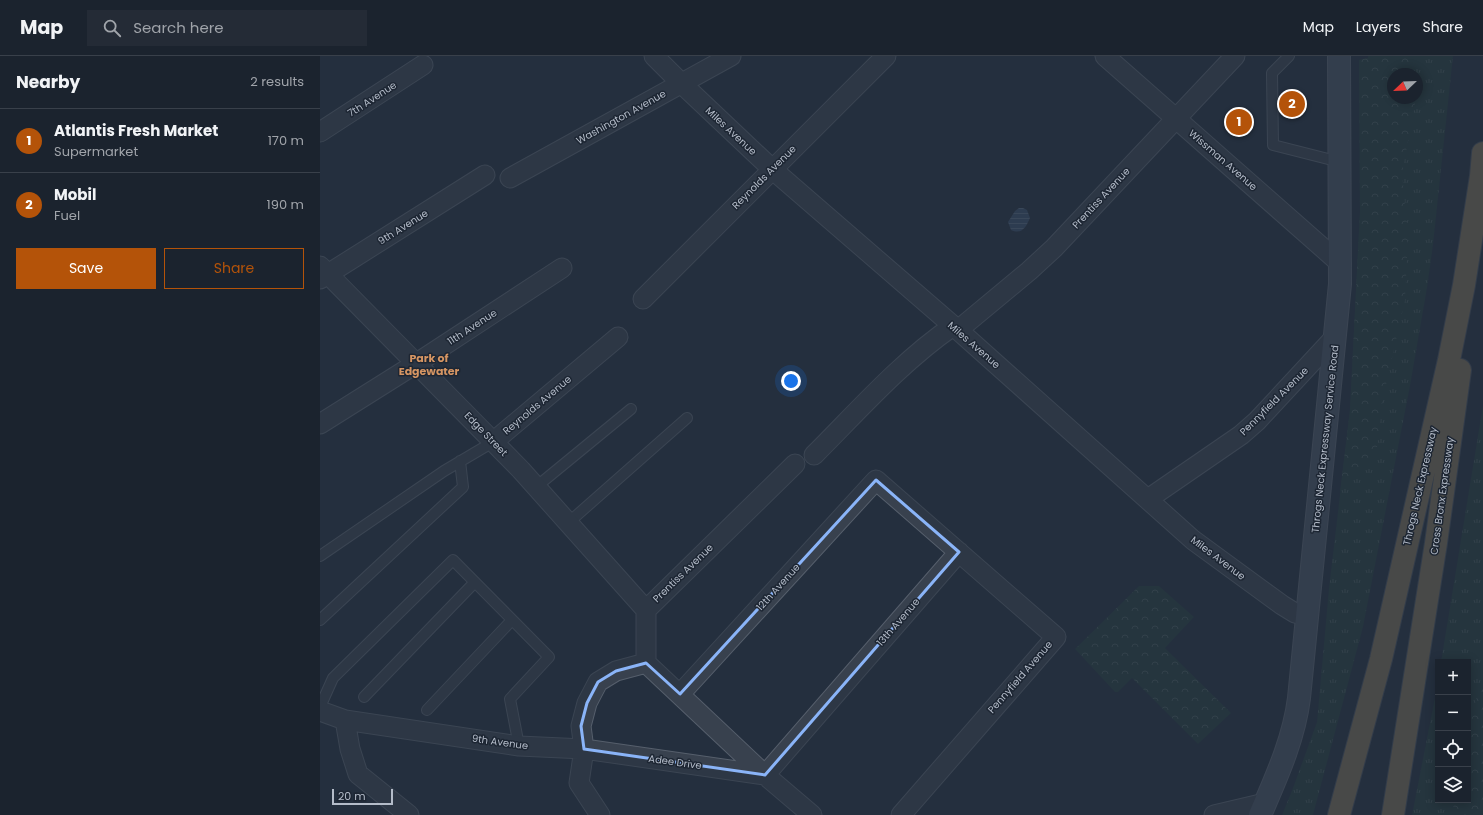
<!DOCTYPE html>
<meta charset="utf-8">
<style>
:root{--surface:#1b232e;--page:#242b36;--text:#f1f3f6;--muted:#a0a4aa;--line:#39404a;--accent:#b45309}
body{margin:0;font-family:Poppins,sans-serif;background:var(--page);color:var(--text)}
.controls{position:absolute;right:12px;bottom:12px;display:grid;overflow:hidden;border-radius:0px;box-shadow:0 2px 10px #0003}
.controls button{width:36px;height:36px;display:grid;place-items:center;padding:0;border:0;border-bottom:1px solid var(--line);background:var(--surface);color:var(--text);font:20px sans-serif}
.compass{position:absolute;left:1067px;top:12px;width:36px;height:36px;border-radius:50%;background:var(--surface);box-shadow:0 2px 10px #0003;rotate:247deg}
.scale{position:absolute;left:12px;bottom:10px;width:61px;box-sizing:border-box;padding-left:4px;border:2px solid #b4bcc9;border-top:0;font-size:11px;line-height:14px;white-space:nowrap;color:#b4bcc9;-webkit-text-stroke:3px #1d2633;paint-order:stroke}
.you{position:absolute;left:471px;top:325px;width:14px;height:14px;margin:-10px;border:3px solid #fff;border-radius:50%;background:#1a73e8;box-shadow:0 0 0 6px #1a73e833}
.badge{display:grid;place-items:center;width:26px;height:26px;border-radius:50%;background:var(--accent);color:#fff;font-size:13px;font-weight:700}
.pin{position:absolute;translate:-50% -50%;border:2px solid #fff;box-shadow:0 1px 4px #0006}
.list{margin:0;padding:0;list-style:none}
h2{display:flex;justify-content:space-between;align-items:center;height:52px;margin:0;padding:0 16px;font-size:17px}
h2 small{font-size:13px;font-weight:400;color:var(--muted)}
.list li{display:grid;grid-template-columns:26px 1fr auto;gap:12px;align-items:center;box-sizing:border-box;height:64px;padding:0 16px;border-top:1px solid var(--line)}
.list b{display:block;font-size:15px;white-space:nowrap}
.list p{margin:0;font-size:13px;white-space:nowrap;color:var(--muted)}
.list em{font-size:13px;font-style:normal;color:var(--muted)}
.actions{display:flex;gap:8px;padding:12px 16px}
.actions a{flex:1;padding:9px 0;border:1px solid var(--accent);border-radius:0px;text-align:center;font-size:14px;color:var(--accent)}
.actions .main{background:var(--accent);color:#fff}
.icon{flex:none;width:22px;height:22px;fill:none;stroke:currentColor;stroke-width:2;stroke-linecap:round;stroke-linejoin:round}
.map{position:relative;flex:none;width:1163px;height:759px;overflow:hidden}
header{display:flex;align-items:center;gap:24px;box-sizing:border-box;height:56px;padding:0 20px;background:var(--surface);border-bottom:1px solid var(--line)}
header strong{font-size:19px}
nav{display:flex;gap:22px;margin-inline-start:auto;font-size:14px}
.search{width:280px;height:36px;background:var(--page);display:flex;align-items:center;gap:10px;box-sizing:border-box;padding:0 14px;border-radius:0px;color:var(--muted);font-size:15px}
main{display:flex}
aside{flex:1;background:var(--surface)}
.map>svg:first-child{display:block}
</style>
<header>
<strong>Map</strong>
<div class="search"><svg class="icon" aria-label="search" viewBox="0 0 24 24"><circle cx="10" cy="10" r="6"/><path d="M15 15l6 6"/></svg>Search here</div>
<nav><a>Map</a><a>Layers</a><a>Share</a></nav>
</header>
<main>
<aside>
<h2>Nearby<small>2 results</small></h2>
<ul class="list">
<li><span class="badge">1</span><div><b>Atlantis Fresh Market</b><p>Supermarket</p></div><em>170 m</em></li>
<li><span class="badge">2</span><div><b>Mobil</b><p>Fuel</p></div><em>190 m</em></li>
</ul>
<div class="actions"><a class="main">Save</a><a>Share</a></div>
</aside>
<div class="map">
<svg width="1163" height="759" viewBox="0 0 1163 759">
<defs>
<pattern id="grass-tufts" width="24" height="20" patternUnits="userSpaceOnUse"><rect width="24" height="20" fill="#263c3f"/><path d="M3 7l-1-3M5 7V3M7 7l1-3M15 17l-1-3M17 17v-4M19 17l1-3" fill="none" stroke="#435659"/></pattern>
<pattern id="forest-crowns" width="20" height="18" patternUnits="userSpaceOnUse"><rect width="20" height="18" fill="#263c3f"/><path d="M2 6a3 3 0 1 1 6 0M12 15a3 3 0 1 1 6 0" fill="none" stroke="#435659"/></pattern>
<pattern id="water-rules" width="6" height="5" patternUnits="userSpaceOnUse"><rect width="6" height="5" fill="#394c67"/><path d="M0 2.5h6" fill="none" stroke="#53647b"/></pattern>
</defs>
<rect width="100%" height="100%" fill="#242f3e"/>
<path fill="url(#grass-tufts)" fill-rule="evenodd" d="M1048,0H1133L1113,189L1107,232L1090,330L1043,571L993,759H962L973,732L997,666L1009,532L1030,354L1040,156L1039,4L1048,2ZM1073,18H1097V42H1073Z
M1163,349V759H1092L1118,626V744H1148V606H1121Z"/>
<path fill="url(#forest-crowns)" d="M1050,0H1087L1089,1L1092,18H1073V42H1096L1082,117L1088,179L1085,244L1063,342L1057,391L1020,436L1030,354L1040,156L1039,4L1048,2Z
M819,530H839L874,561L845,592L911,657L878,688L812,622L798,636H795L755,593Z
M1163,622V759H1134L1133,744H1148V679L1156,644Z"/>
<path fill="url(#water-rules)" d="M699,152H703L707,154L710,162C706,171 702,179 691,174L688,166L695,155Z"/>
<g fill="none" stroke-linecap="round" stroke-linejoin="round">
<g stroke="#565f6c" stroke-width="12">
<path id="lane" d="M969,0L952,17L953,89L1020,106
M216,431L311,353
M248,467L367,362
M0,500L124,415L173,386
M0,564L143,431L140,405
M44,641L155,526
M0,651L13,622L133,504L229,601L190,643L199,690
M107,654L192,564"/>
</g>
<g stroke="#565f6c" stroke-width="21">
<path id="street" d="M334,0L362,28L452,113L638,274L873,484L962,549L975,557L988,560
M785,0L1021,208
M0,76L103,9
M190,122L411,0
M0,210L201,414L326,554
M0,223L165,119
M323,243L566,0
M638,274L709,215L734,192L915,0
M0,368L97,307L242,212
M173,386L298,281
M494,399C539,354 581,306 633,270
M828,443L921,379L937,365L1015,281
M326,607V554L475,408
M326,607L445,719L492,759
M360,638L556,424L736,581L581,759
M0,655L25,664L30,693L38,718L89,759
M25,664L199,690L264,693L445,719
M445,719L639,496
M280,759L259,727L264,693L261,670L267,647L278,626L296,615L326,607
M894,759L945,747"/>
</g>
<g stroke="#565f6c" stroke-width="24">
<path id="secondary" d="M940,759C956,722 974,683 979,642L1020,228L1019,0"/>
</g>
<g stroke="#434c59" stroke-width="24">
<path id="highway" d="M1019,759L1061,603L1129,304L1144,229L1161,120L1163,97
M1073,759L1116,487L1140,314"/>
</g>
<use href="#lane" stroke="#38414e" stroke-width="10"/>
<use href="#street" stroke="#38414e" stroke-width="19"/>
<use href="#secondary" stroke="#465061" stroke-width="22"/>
<use href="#highway" stroke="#746855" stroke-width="22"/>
</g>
<path d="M0 0H1163V759H0ZM556,424L639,496L445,719L264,693L261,670L267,647L278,626L296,615L326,607L360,638Z" fill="#242f3e" fill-opacity=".55" fill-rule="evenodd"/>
<path fill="none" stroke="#8ab4f8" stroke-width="3" stroke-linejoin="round" d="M556,424L639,496L445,719L264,693L261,670L267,647L278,626L296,615L326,607L360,638Z"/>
<g text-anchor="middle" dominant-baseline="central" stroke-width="3" stroke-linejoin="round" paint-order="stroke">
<g font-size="10" fill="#b4bcc9" stroke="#1d2633">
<text transform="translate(52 43) rotate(-33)">7th Avenue</text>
<text transform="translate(301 61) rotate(-29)">Washington Avenue</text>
<text transform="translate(411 75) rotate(43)">Miles Avenue</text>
<text transform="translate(903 104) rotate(41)">Wissman Avenue</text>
<text transform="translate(444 121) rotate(-45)">Reynolds Avenue</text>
<text transform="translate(781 142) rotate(-47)">Prentiss Avenue</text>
<text transform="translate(83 171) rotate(-32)">9th Avenue</text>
<text transform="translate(152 271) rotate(-33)">11th Avenue</text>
<text transform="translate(654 289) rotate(41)">Miles Avenue</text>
<text transform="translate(954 345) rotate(-45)">Pennyfield Avenue</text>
<text transform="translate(217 349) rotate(-40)">Reynolds Avenue</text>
<text transform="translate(166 378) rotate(46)">Edge Street</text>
<text transform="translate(1005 383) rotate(-84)">Throgs Neck Expressway Service Road</text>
<text transform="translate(1100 430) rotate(-77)">Throgs Neck Expressway</text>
<text transform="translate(1122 440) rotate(-82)">Cross Bronx Expressway</text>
<text transform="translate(898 502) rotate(37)">Miles Avenue</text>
<text transform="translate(363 517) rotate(-44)">Prentiss Avenue</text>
<text transform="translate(458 531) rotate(-48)">12th Avenue</text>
<text transform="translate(578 566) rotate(-49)">13th Avenue</text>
<text transform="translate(700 621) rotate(-49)">Pennyfield Avenue</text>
<text transform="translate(180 686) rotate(8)">9th Avenue</text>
<text transform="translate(355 706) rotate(8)">Adee Drive</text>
</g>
<g font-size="11" font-weight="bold" fill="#d59563" stroke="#1d2633">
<text x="109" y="302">Park of<tspan x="109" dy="13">Edgewater</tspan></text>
</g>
</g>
</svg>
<div class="controls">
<button>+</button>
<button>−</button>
<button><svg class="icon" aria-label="locate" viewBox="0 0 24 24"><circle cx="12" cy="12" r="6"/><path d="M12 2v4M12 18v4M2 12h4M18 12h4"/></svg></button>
<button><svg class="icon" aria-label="layers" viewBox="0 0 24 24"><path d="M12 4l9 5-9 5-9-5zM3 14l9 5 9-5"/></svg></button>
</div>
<svg class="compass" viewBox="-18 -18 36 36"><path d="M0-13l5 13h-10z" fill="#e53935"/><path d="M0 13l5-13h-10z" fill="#a0a4aa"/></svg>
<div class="scale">20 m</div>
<div class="you"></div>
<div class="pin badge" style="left:919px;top:66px">1</div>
<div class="pin badge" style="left:972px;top:48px">2</div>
</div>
</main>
